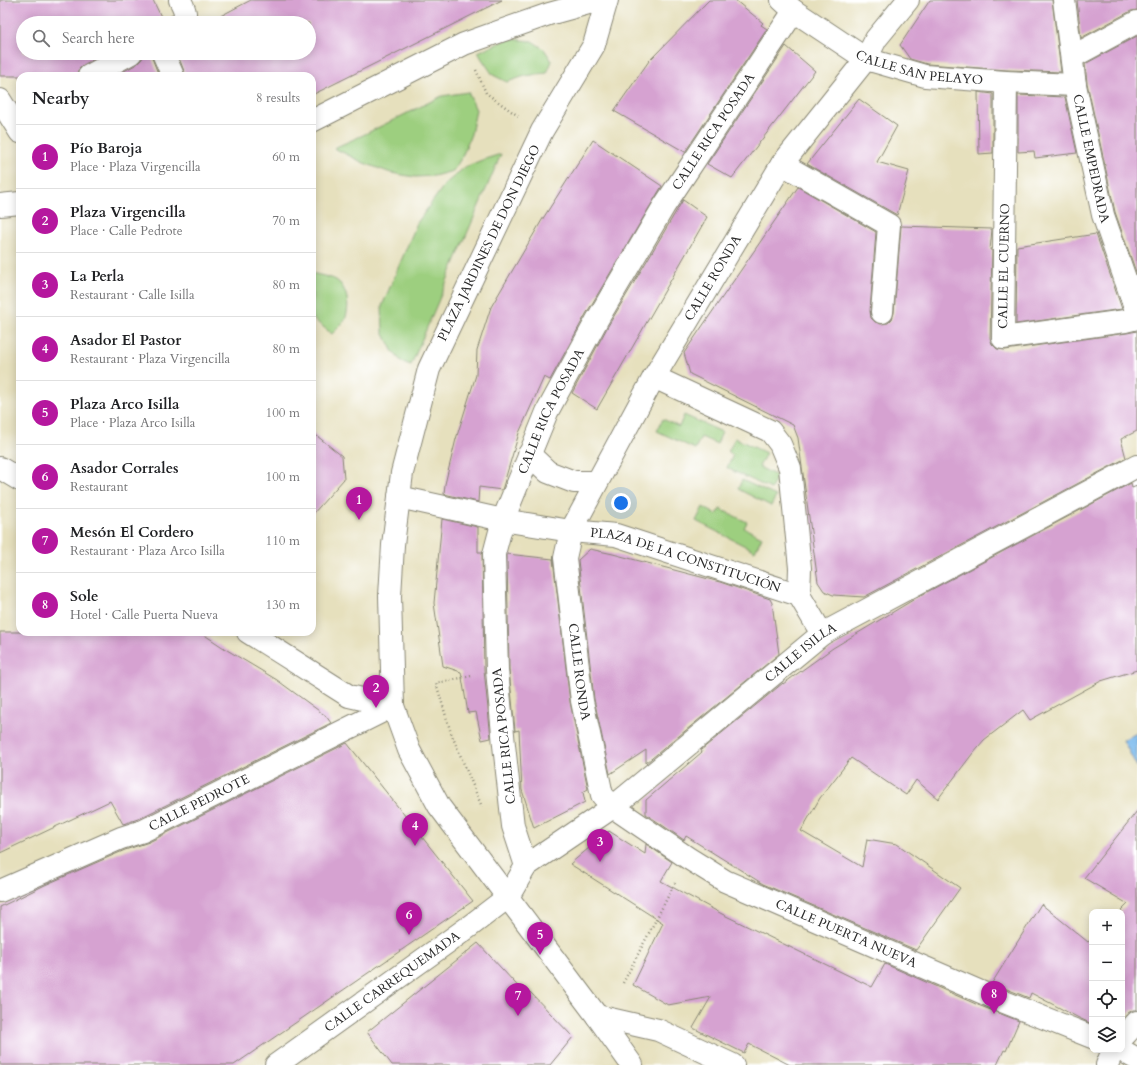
<!DOCTYPE html>
<meta charset="utf-8">
<style>
:root{--surface:#fff;--page:#f2f2f2;--text:#202124;--muted:#757577;--line:#e0e0e0;--accent:#b5179e}
body{margin:0;font-family:Cardo,serif;background:var(--page);color:var(--text)}
.controls{position:absolute;right:12px;bottom:12px;display:grid;overflow:hidden;border-radius:8px;box-shadow:0 2px 10px #0003}
.controls button{width:36px;height:36px;display:grid;place-items:center;padding:0;border:0;border-bottom:1px solid var(--line);background:var(--surface);color:var(--text);font:20px sans-serif}
.you{position:absolute;left:621px;top:503px;width:14px;height:14px;margin:-10px;border:3px solid #fff;border-radius:50%;background:#1a73e8;box-shadow:0 0 0 6px #1a73e833}
.badge{display:grid;place-items:center;width:26px;height:26px;border-radius:50%;background:var(--accent);color:#fff;font-size:13px;font-weight:700}
.pin{position:absolute;translate:-50% -33px;filter:drop-shadow(0 1px 2px #0008)}
.pin::after{content:'';position:absolute;top:21px;width:14px;height:12px;background:inherit;clip-path:polygon(0 0,100% 0,50% 100%)}
.list{margin:0;padding:0;list-style:none}
h2{display:flex;justify-content:space-between;align-items:center;height:52px;margin:0;padding:0 16px;font-size:17px}
h2 small{font-size:13px;font-weight:400;color:var(--muted)}
.list li{display:grid;grid-template-columns:26px 1fr auto;gap:12px;align-items:center;box-sizing:border-box;height:64px;padding:0 16px;border-top:1px solid var(--line)}
.list b{display:block;font-size:15px;white-space:nowrap}
.list p{margin:0;font-size:13px;white-space:nowrap;color:var(--muted)}
.list em{font-size:13px;font-style:normal;color:var(--muted)}
.icon{flex:none;width:22px;height:22px;fill:none;stroke:currentColor;stroke-width:2;stroke-linecap:round;stroke-linejoin:round}
.map{position:relative;flex:none;width:1137px;height:1065px;overflow:hidden}
.search{position:absolute;background:var(--surface);box-shadow:0 2px 10px #0003;left:16px;top:16px;width:300px;height:44px;display:flex;align-items:center;gap:10px;box-sizing:border-box;padding:0 14px;border-radius:22px;color:var(--muted);font-size:15px}
.panel{position:absolute;background:var(--surface);box-shadow:0 2px 10px #0003;left:16px;top:72px;width:300px;height:564px;border-radius:12px}
.map>svg:first-child{display:block}
</style>
<div class="map">
<svg width="1137" height="1065" viewBox="0 0 1137 1065">
<rect width="100%" height="100%" fill="#fff"/>
<filter id="ink" filterUnits="userSpaceOnUse"><feTurbulence type="fractalNoise" baseFrequency=".025" numOctaves="2"/><feDisplacementMap in="SourceGraphic" scale="8" xChannelSelector="R" yChannelSelector="G"/><feConvolveMatrix kernelMatrix="1 2 1 2 8 2 1 2 1" color-interpolation-filters="sRGB"/></filter>
<filter id="wash" filterUnits="userSpaceOnUse"><feTurbulence type="fractalNoise" baseFrequency=".012" numOctaves="4" result="noise"/><feDisplacementMap in="SourceGraphic" scale="16" xChannelSelector="R" yChannelSelector="G"/><feGaussianBlur stdDeviation="0.9" result="paint"/><feColorMatrix in="noise" values="0 0 0 0 0 0 0 0 0 0 0 0 0 0 0 0 0 1.4 0 .05"/><feComposite in="paint" operator="in"/></filter>
<g filter="url(#wash)">
<rect width="100%" height="100%" fill="#e6e0bd"/>
<path fill="#9dcf7f" stroke="#647d55" d="M509,39L532,41L544,49L552,61L547,73L525,76L507,82L493,75L482,59L478,52Z
M468,92L476,110L471,134L462,157L453,171L434,176L415,177L391,173L364,163L334,148L361,136L442,96Z
M501,154L411,365L402,362L393,352L383,332L382,306L417,223L445,184L465,167L482,160Z
M312,273C318,275 331,277 336,280C347,287 350,305 346,317C343,324 337,329 332,334L312,318Z
M684,415L722,432L717,444L701,437L695,449L657,431L663,419L679,427Z
M735,438L766,453L759,467L777,476L771,489L727,468L733,455L728,452Z
M742,480L776,496L771,506L738,489Z
M703,507L717,515L720,509L747,522L744,528L762,537L755,551L696,521Z"/>
<path fill="#79b9ed" stroke="#52728c" d="M1137,733V767L1123,740Z"/>
<g id="blocks">
<path fill="#d6a2d1" d="M0,0H153L164,23H23V53H105L83,65L78,70L77,76H0Z
M251,0H502L312,95V76H185L184,71L177,53H309V23H207Z
M709,0H735L763,23L761,25L767,29L685,152L614,111L649,61Z
M930,0H1052L1061,72L1007,70L927,64L910,59L900,45Z
M1077,0H1137V10L1131,11L1081,38Z
M1137,36V275L1115,212L1087,83L1085,64Z
M786,46L815,71L732,178L707,164Z
M143,53H151L152,58L159,76H115L137,64L142,59Z
M978,92L993,94V153L979,154Z
M1018,95L1065,97L1077,153L1035,158L1034,151L1018,152Z
M859,99L897,126L877,162L909,171L897,215L807,164Z
M593,140L662,186L586,314L550,380L544,377L519,433L502,490L479,487L478,502L444,494L445,484L456,439L476,375L477,350L491,307L542,220Z
M798,187L876,232L870,311L871,318L875,322L881,324L888,323L892,319L894,313L901,226L992,229L990,250H992L990,338L992,344L997,349L1005,350L1127,333L1137,331V431L1121,439L1126,458L864,597L833,595L824,591L818,582L798,438L793,425L690,374L684,353Z
M683,200L707,217L597,409L572,393L608,326Z
M1096,234L1122,309L1016,324L1017,246Z
M312,432L342,456L344,479L312,515Z
M1131,483L1132,488L1137,486V670L1101,681L1030,720L1023,710L984,740L973,753L938,799L916,780L906,795L851,758L820,798L801,831L862,867L867,839L897,844L960,888L916,950L763,884L686,836L684,840L646,814V800L702,752L701,750L783,683V684L833,648L913,600H912Z
M442,519L478,527V552H482L484,670L491,738L482,740L476,712L468,713L461,672L443,666L434,603Z
M590,549L613,554L720,582L770,599L772,603L779,654L646,763V750L610,774L594,699L578,560Z
M507,554L553,559L570,702L588,789L583,792L585,802L534,828L522,790L519,730L515,731L509,669Z
M0,632H200L227,650L277,680L326,716L331,723L138,819L123,824L110,801L0,853Z
M347,743L473,901L234,1065H0V907L45,885L125,850L149,842Z
M1137,811V1010H1133L1128,1013L1122,1020V912H1120L1128,904L1084,878Z
M609,831L645,854L646,844L672,862L661,881L722,914L872,987L885,964L978,1005L1019,1021L1006,1051L1004,1050L997,1065H790L749,1044L744,1053L693,1028L711,997L668,1005L633,985L663,923L570,864Z
M1041,904L1088,942L1092,939V1024L1079,1018L1031,993L1029,998L992,983Z
M478,943L526,995L530,992L573,1037L550,1065H392L367,1032Z"/>
</g>
</g>
<g filter="url(#ink)">
<use href="#blocks" fill-opacity="0" stroke="#888674" stroke-width="1"/>
<g fill="none" stroke-linecap="round" stroke-linejoin="round">
<g stroke="#888674" stroke-width="24">
<g id="street">
<path d="M180,0C184,8 189,17 180,23"/>
<path id="s1" d="M782,0L794,11L866,59L925,76L1006,82L1075,85"/>
<path id="s2" d="M908,0L876,39L866,59L782,164L654,377L571,531L565,558L582,701L602,795L613,807L688,858L725,881L997,999L1092,1037"/>
<path id="s3" d="M1064,0L1075,85L1103,215L1137,313"/>
<path d="M163,53L173,76"/>
<path d="M1072,57L1137,22"/>
<path d="M89,76L131,53"/>
<path d="M1006,82L1003,338L1125,321L1137,318"/>
<path d="M0,100L20,132"/>
<path d="M782,164L889,225L882,312"/>
<path d="M654,377L770,431L780,444L790,468L800,568L799,595"/>
<path d="M529,454L548,472L574,482H597"/>
<path d="M0,468L20,480"/>
<path id="s4" d="M399,497L503,520L571,531L616,535L799,595L822,634"/>
<path d="M248,632L349,696L393,706"/>
<path id="s5" d="M526,866L513,826L504,745L497,670L494,554L503,520L547,412L597,320L664,206L794,11"/>
<path id="s6" d="M0,891L121,838L143,831L393,706"/>
<path id="s7" d="M508,897L526,866L613,807L822,634L1137,466"/>
<path d="M597,1016L658,1030L733,1065"/>
<path d="M1122,1038L1137,1022"/>
<path d="M1121,1050L1137,1059"/>
<path d="M1107,1065L1113,1050"/>
</g>
</g>
<g stroke="#888674" stroke-width="24">
<g id="secondary">
<path d="M607,0L594,45L542,131L429,369L402,473L393,545L390,596L393,706L409,750L439,806L597,1016L632,1065"/>
<path d="M312,121L464,44L549,14L600,0"/>
<path d="M0,205L20,203"/>
<path id="s8" d="M276,1065L470,926L508,897"/>
</g>
</g>
<path stroke="#888674" stroke-width="2.5" stroke-dasharray="1 3" stroke-linecap="butt" d="M476,70L486,93L518,116
M471,676L436,683L451,733L482,807
M623,983L675,883"/>
<use href="#street" stroke="#fff" stroke-width="22"/>
<use href="#secondary" stroke="#fff" stroke-width="22"/>
</g>
</g>
<g text-anchor="middle" dominant-baseline="central" stroke-width="3" stroke-linejoin="round" paint-order="stroke">
<g font-size="13" fill="#2b2b2b" stroke="#fff">
<text stroke="none"><textPath href="#s1" startOffset="157">CALLE SAN PELAYO</textPath></text>
<text stroke="none"><textPath href="#s5" startOffset="793">CALLE RICA POSADA</textPath></text>
<text stroke="none"><textPath href="#s3" startOffset="161">CALLE EMPEDRADA</textPath></text>
<text transform="translate(489 243) rotate(-64)">PLAZA JARDINES DE DON DIEGO</text>
<text transform="translate(1004 266) rotate(-89)">CALLE EL CUERNO</text>
<text transform="translate(713 278) rotate(-59)">CALLE RONDA</text>
<text stroke="none"><textPath href="#s5" startOffset="469">CALLE RICA POSADA</textPath></text>
<text stroke="none"><textPath href="#s4" startOffset="294">PLAZA DE LA CONSTITUCIÓN</textPath></text>
<text stroke="none"><textPath href="#s7" startOffset="384">CALLE ISILLA</textPath></text>
<text stroke="none"><textPath href="#s2" startOffset="773">CALLE RONDA</textPath></text>
<text transform="translate(504 736) rotate(-96)">CALLE RICA POSADA</text>
<text stroke="none"><textPath href="#s6" startOffset="218">CALLE PEDROTE</textPath></text>
<text stroke="none"><textPath href="#s2" startOffset="1181">CALLE PUERTA NUEVA</textPath></text>
<text stroke="none"><textPath href="#s8" startOffset="143">CALLE CARREQUEMADA</textPath></text>
</g>
</g>
</svg>
<div class="controls">
<button>+</button>
<button>−</button>
<button><svg class="icon" aria-label="locate" viewBox="0 0 24 24"><circle cx="12" cy="12" r="6"/><path d="M12 2v4M12 18v4M2 12h4M18 12h4"/></svg></button>
<button><svg class="icon" aria-label="layers" viewBox="0 0 24 24"><path d="M12 4l9 5-9 5-9-5zM3 14l9 5 9-5"/></svg></button>
</div>
<div class="you"></div>
<div class="pin badge" style="left:359px;top:520px">1</div>
<div class="pin badge" style="left:376px;top:708px">2</div>
<div class="pin badge" style="left:600px;top:862px">3</div>
<div class="pin badge" style="left:415px;top:846px">4</div>
<div class="pin badge" style="left:540px;top:955px">5</div>
<div class="pin badge" style="left:409px;top:935px">6</div>
<div class="pin badge" style="left:518px;top:1016px">7</div>
<div class="pin badge" style="left:994px;top:1014px">8</div>
<div class="search"><svg class="icon" aria-label="search" viewBox="0 0 24 24"><circle cx="10" cy="10" r="6"/><path d="M15 15l6 6"/></svg>Search here</div>
<section class="panel">
<h2>Nearby<small>8 results</small></h2>
<ul class="list">
<li><span class="badge">1</span><div><b>Pío Baroja</b><p>Place · Plaza Virgencilla</p></div><em>60 m</em></li>
<li><span class="badge">2</span><div><b>Plaza Virgencilla</b><p>Place · Calle Pedrote</p></div><em>70 m</em></li>
<li><span class="badge">3</span><div><b>La Perla</b><p>Restaurant · Calle Isilla</p></div><em>80 m</em></li>
<li><span class="badge">4</span><div><b>Asador El Pastor</b><p>Restaurant · Plaza Virgencilla</p></div><em>80 m</em></li>
<li><span class="badge">5</span><div><b>Plaza Arco Isilla</b><p>Place · Plaza Arco Isilla</p></div><em>100 m</em></li>
<li><span class="badge">6</span><div><b>Asador Corrales</b><p>Restaurant</p></div><em>100 m</em></li>
<li><span class="badge">7</span><div><b>Mesón El Cordero</b><p>Restaurant · Plaza Arco Isilla</p></div><em>110 m</em></li>
<li><span class="badge">8</span><div><b>Sole</b><p>Hotel · Calle Puerta Nueva</p></div><em>130 m</em></li>
</ul>
</section>
</div>
